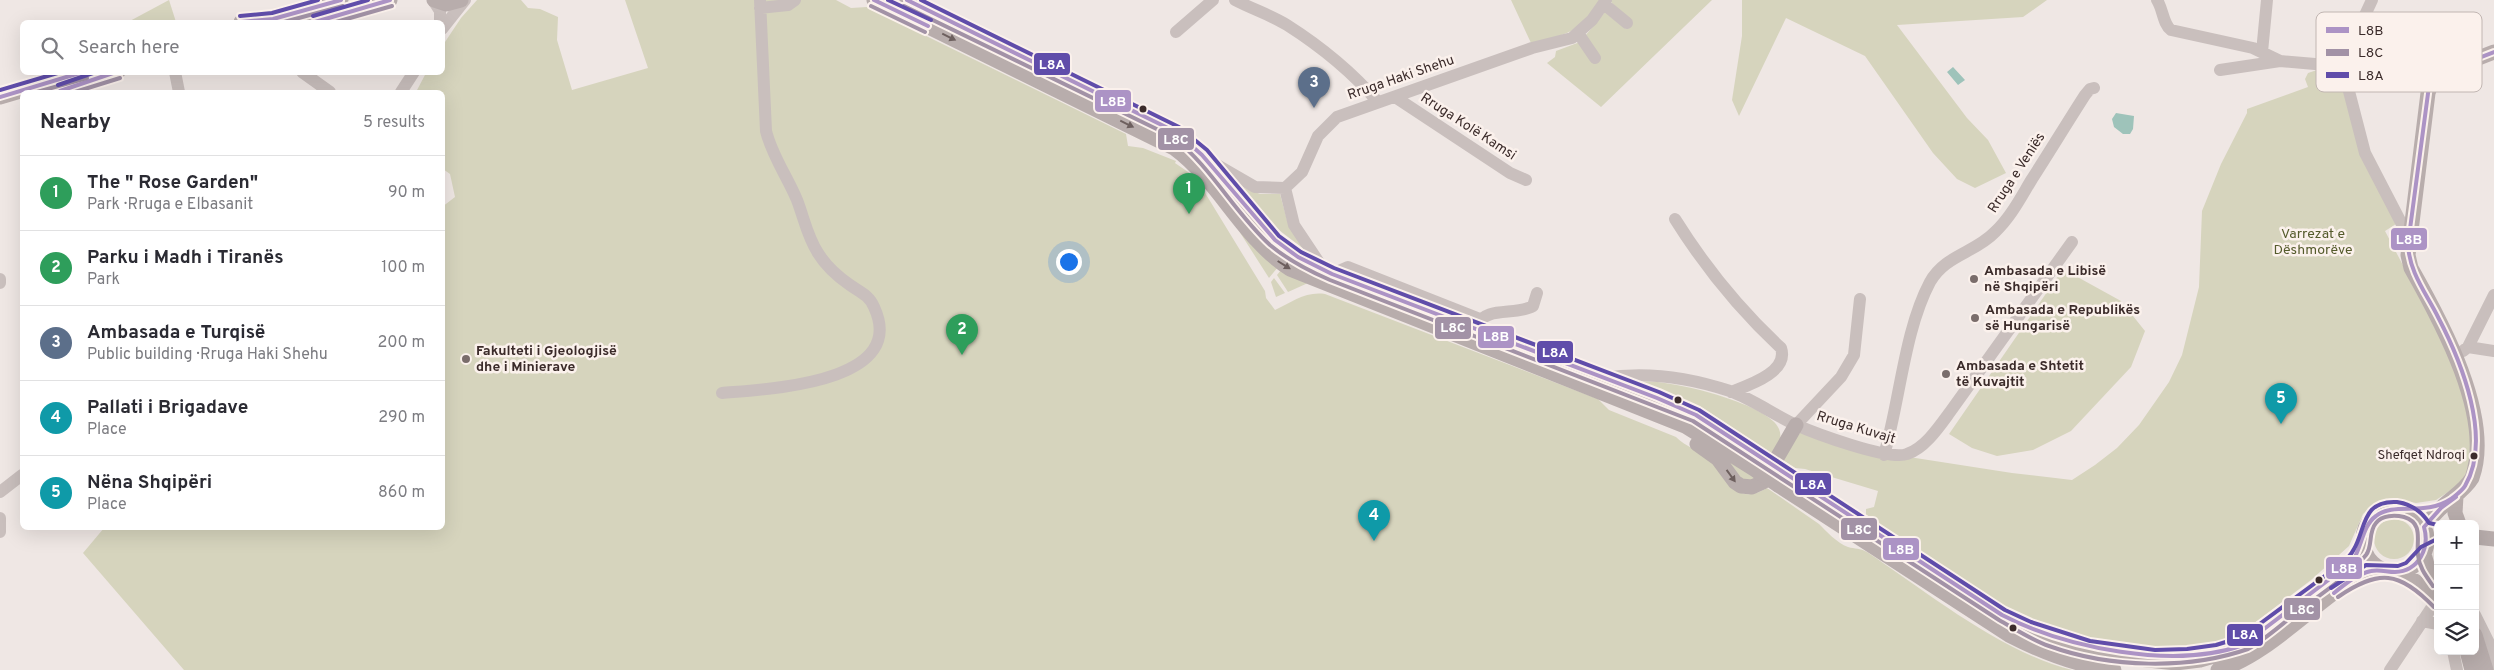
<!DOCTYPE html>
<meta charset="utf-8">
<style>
:root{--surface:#fff;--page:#f7f7f7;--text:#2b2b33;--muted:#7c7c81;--line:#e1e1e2;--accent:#7a6d6b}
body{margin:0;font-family:Overpass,sans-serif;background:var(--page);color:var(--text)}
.controls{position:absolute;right:15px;bottom:15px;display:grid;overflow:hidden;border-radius:8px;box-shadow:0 5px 20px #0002}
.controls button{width:45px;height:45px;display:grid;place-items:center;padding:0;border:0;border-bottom:1px solid var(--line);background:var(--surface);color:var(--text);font:25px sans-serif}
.you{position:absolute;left:1068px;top:261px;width:18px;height:18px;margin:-12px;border:4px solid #fff;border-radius:50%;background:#1a73e8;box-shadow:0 0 0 8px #1a73e833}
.badge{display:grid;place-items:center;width:32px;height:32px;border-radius:50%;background:var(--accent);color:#fff;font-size:16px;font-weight:700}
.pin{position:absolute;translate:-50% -41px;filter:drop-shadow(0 1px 2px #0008)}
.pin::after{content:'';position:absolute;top:26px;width:18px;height:15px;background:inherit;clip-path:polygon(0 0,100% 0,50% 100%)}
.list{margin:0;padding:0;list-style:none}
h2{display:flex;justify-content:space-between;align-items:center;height:65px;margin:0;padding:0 20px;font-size:21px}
h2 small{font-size:16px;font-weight:400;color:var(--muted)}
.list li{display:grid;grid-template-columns:32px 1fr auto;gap:15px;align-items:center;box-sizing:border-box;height:75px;padding:0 20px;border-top:1px solid var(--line)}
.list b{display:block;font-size:19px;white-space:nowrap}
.list p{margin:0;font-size:16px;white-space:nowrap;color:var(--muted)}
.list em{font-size:16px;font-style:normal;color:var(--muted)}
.icon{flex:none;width:28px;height:28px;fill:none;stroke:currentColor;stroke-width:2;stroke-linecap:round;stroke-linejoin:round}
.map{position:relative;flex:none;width:2494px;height:670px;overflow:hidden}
.search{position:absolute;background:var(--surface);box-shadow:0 5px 20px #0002;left:20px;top:20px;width:425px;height:55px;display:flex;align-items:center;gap:12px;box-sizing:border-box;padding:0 18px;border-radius:8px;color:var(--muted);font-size:19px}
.panel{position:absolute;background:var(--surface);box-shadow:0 5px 20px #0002;left:20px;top:90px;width:425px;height:440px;border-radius:8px}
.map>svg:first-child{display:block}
</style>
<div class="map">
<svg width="2494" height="670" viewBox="0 0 2494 670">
<rect width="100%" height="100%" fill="#efe7e4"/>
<path fill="#d6d4bd" d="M169,0L176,22H128Z
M477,0H521L528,8L540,9L558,17L557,40L572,90L648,68L625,0H836L851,8L867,7L1126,134L1128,146L1143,148L1176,161L1175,163L1191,174L1199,183L1265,291L1266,298L1275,310C1292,302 1306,291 1325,294L1598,399L1609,410L1676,437C1686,447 1699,450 1709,459C1727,478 1735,507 1767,488L1819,524C1826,531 1837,543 1848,547C1855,549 1860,548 1867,552C1927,592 2002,653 2072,670H184L83,553L104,528H442V207L455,197L450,174L443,169L442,92H416L426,73L442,72L443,45L461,18Z
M1511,0H1600C1577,35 1569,33 1531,43Z
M1611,0H1712L1601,107L1547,63L1555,57L1556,51L1580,42L1605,12L1626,29L1631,23L1611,2Z
M1742,0H2047L2023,17L1897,25L1967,118L1988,140L2006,173L1975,188L1957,179L1933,153L1865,56L1786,18L1739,116L1732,100L1742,36Z
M2329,66H2335L2350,111L2396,224L2385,231L2461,376L2474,456L2464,477L2457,486L2436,500L2416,503L2393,498L2382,500L2372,506L2363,514L2349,546L2311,580L2240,634L2210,647L2173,653L2104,646L2070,638L2013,612L1866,515V509L1874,507L1878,491L1805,469L1795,468L1779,458L1801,432L1909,457L2012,473L2072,480L2095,465L2117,448L2139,425L2169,382L2182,355L2199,287L2202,211L2221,164L2247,113V109L2308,87L2305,79L2308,73Z
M1242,187L1260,194H1280L1287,220L1305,250L1275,227Z
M1239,231L1278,267L1269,278Z
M2063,269L2121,301L2145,331L2131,367L2071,431L2033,450L1997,456L1972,448L1949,434Z
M1281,270L1308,283L1288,292L1277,275Z
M1274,278L1285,293L1276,297L1271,282Z
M1641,382C1666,378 1770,404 1779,429C1783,438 1777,447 1774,455L1703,408Z
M1718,453L1758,480L1747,484Z
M2374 539a20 20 0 1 1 40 0a20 20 0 1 1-40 0Z"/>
<path fill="#9ec3ba" d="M1953,67L1965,80L1958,85L1947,72Z
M2116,113L2134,116L2133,129L2130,134H2123L2114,127L2112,119Z"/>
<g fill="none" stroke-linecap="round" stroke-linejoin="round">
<path stroke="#c9bfbd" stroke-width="12" d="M433,0L440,11V22
M1235,0C1252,9 1271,15 1287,25C1320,46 1352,72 1378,102
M2157,0C2163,9 2163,24 2171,30L2253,48L2280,61L2315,64H2345
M2372,0L2359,28L2344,72L2365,153L2408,236
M1604,4L1627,23
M760,8L788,5L795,0
M442,29L465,0
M1176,32L1213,0
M1578,33L1595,58
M2262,52L2267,0
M2220,70L2280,61
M175,72L179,92
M302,72L330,92
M401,92L414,72
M1395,97L1510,173L1526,180
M1210,161L1255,187L1285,188L1302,172L1318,136L1337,117L1532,48L1572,38L1592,20L1606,0
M1285,188L1294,225L1324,270
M1675,219C1705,267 1739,309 1781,348C1789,372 1749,385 1731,392
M1332,274L1348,267L1480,319
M0,279V283
M1478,325C1485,306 1516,316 1533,306L1537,293
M2468,347L2494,295
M2463,351L2468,347L2494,351
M1603,378C1646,371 1688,377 1730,391C1752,399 1773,414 1794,424C1814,433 1889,461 1907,454C1925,448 1939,427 1950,412L2072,242
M722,393C765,389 910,384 874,307C869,295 860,292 850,285C837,276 826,266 818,253C807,236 804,218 797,200C787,176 772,156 766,131L760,0
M1796,425L1841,377L1854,355L1860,299
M1884,455C1900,401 1904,331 1930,282C1945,255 1975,253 1995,232C2011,217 2021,197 2032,179C2050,151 2067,123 2085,95L2090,89L2094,88
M0,492L22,475
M0,518V532
M2475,615L2489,643L2494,665
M2422,621L2438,624
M2453,651L2457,670
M2390,670L2436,601"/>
<path stroke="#b8adac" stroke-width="15" d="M434,0L446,4L461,0
M874,0L1174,148C1220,182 1242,238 1290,269L1685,426L1757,471
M907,0L1176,132C1215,159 1236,200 1268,234C1285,252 1309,264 1332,274L1674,404L1696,415L1765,459
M241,22L273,19L341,0
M312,22L390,0
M71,88L118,72
M0,97L85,72
M1697,444L1718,459L1735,482L1741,486L1752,487L1763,482L1796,425
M1785,473L2017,624L2063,644L2110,656L2176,663L2200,660L2224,653L2257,636L2346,567L2358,556L2363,543
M1778,485L2009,635C2042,652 2077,666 2114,670
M2456,496L2455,513L2459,524
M2363 540a32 32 0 1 1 64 0a32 32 0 1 1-64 0Z
M2424,527C2430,520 2435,513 2442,507C2452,497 2464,491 2472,478C2494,417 2441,321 2411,268L2408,255L2428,93L2433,79L2440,73L2494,52
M2475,537L2494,539
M2424,554L2428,568L2438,582
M2399,572L2415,581L2438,603
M2475,635L2486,670
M2467,651L2472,670
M2218,670C2265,657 2312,605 2355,578L2368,571L2384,570"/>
<path stroke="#b8adac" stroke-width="15" d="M1765,459L1785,473
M1757,471L1778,485"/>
<g stroke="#fbf1ec" stroke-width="8">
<path id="bus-1" d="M874,0L928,26
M907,0L1176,132L1202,155L1275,240L1298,257L1332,274L1657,398L1696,415L2002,615C2066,648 2174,670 2243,645L2352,562C2362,548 2362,526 2376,516C2395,501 2424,517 2451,499C2456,495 2462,491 2465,486C2493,438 2461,361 2438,317C2426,293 2409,272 2408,244L2429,86L2440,73L2494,52
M241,22L273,19L341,0
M315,22L390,0
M60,91L116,72
M0,97L83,72
M2334,593C2345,584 2357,574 2371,571C2379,569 2387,572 2395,572C2419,571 2430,548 2424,527L2441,508L2456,497"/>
</g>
<g stroke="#fbf1ec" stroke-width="8">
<path id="bus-2" d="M871,6L925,32
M904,6L1173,137C1212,168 1234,212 1270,245C1288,260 1309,271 1330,280L1693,421L1999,620C2015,629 2032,640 2049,646C2110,668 2188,670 2248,649C2266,639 2283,623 2299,611C2322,593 2348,577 2366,555C2373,546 2368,532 2376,523C2382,515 2395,515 2404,517C2424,523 2416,541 2418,555C2419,567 2426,576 2433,586
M284,22L343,6
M336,22L392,6
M37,92L87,78
M75,92L120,78
M2338,597C2379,569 2399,571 2434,607"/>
</g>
<g stroke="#fbf1ec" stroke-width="8">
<path id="bus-3" d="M888,0L931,20
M921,0L1179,127L1207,150L1279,236L1301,252L1334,268L1659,392L1699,410L2005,610L2031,622L2090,641L2155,650L2187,649L2216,645L2242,637L2341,564C2346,560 2351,555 2354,549C2366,528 2362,500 2397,502C2411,504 2422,512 2429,523L2438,525
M240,16L272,13L318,0
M313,16L368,0
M58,85L96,72
M0,90L61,72
M2331,588L2366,565L2398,566L2406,563L2421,547L2435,540"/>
</g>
<use href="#bus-1" stroke="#ac93c5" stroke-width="4"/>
<use href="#bus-2" stroke="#a292a6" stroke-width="4"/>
<use href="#bus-3" stroke="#604daa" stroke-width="4"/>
</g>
<defs><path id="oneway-solid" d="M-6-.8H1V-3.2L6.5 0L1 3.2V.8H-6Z" transform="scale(1.25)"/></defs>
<g fill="#6d5f5e">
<use href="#oneway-solid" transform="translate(949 37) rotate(26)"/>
<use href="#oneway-solid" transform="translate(1127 124) rotate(26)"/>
<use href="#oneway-solid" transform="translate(1284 265) rotate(32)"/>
<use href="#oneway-solid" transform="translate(1731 476) rotate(54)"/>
</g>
<g fill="#3b2b2a" stroke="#fbf1ec" stroke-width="2">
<circle cx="1143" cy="109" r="4.5"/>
<circle cx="1678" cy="400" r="4.5"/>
<circle cx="2474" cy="456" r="4.5"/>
<circle cx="2319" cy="580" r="4.5"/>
<circle cx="2013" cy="628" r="4.5"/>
</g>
<g fill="#7a6d6b" stroke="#fbf1ec" stroke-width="2">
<circle cx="1974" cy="279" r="5"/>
<circle cx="1975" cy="318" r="5"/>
<circle cx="466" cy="359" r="5"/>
<circle cx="1946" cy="374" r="5"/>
</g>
<g text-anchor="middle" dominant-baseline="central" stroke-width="5" stroke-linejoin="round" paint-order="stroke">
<g font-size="13" fill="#3b2b2a" stroke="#fbf1ec" text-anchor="end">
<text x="2465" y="456">Shefqet Ndroqi</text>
</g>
<g font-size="14" fill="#3b2b2a" stroke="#fbf1ec">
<text transform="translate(1401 78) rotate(-19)">Rruga Haki Shehu</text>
<text transform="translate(1468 127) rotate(33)">Rruga Kolë Kamsi</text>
<text transform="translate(2017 173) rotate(-57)">Rruga e Veniës</text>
<text transform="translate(1856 428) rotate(17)">Rruga Kuvajt</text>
</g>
<g font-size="14" fill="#555b2c" stroke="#fbf1ec">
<text x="2313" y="234">Varrezat e<tspan x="2313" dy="16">Dëshmorëve</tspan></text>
</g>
<g font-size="14" font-weight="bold" fill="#3b2b2a" stroke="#fbf1ec" text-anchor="start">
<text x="1984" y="271">Ambasada e Libisë<tspan x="1984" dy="16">në Shqipëri</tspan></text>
<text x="1985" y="310">Ambasada e Republikës<tspan x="1985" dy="16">së Hungarisë</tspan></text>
<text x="476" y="351">Fakulteti i Gjeologjisë<tspan x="476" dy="16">dhe i Minierave</tspan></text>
<text x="1956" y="366">Ambasada e Shtetit<tspan x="1956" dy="16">të Kuvajtit</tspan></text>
</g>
</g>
<rect x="2316" y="12" width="166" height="80" rx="8" fill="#fbf1ec" stroke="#c1b6b2" stroke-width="1"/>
<rect x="2326" y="27" width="23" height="6" fill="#ac93c5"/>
<rect x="2326" y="49" width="23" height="7" fill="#a292a6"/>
<rect x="2326" y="72" width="23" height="6" fill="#604daa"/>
<g font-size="14" fill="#3b2b2a">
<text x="2358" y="35">L8B</text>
<text x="2358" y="57">L8C</text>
<text x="2358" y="80">L8A</text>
</g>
<g stroke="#fbf1ec" stroke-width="2">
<rect x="1033" y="52" width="38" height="24" rx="5" fill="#604daa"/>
<rect x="1094" y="89" width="38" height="24" rx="5" fill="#ac93c5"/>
<rect x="1157" y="127" width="38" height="24" rx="5" fill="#a292a6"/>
<rect x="2390" y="227" width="38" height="24" rx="5" fill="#ac93c5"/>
<rect x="1434" y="316" width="38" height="24" rx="5" fill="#a292a6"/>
<rect x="1477" y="325" width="38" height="24" rx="5" fill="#ac93c5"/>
<rect x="1536" y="340" width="38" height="24" rx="5" fill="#604daa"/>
<rect x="1794" y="472" width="38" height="24" rx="5" fill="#604daa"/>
<rect x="1840" y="517" width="38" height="24" rx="5" fill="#a292a6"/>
<rect x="1882" y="537" width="38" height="24" rx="5" fill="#ac93c5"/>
<rect x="2325" y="556" width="38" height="24" rx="5" fill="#ac93c5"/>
<rect x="2283" y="597" width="38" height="24" rx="5" fill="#a292a6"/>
<rect x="2226" y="623" width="38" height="24" rx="5" fill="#604daa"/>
</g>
<g font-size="14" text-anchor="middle" font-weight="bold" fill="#fff">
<text x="1052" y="69">L8A</text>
<text x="1113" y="106">L8B</text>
<text x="1176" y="144">L8C</text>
<text x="2409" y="244">L8B</text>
<text x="1453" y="332">L8C</text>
<text x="1496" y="341">L8B</text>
<text x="1555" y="357">L8A</text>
<text x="1813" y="489">L8A</text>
<text x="1859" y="534">L8C</text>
<text x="1901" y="554">L8B</text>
<text x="2344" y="573">L8B</text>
<text x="2302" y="614">L8C</text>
<text x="2245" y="639">L8A</text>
</g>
</svg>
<div class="controls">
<button>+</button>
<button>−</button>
<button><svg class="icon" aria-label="layers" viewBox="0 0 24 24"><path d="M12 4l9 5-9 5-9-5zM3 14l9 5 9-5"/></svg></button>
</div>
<div class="you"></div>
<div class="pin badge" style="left:1189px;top:214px;background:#2e9e5b">1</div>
<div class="pin badge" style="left:962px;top:355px;background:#2e9e5b">2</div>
<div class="pin badge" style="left:1314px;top:108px;background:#5c6f8a">3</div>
<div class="pin badge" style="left:1374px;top:541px;background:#0f9aa8">4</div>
<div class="pin badge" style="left:2281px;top:424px;background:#0f9aa8">5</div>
<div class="search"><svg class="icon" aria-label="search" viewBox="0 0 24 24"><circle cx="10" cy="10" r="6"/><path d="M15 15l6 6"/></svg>Search here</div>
<section class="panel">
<h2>Nearby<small>5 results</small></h2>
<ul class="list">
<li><span class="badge" style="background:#2e9e5b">1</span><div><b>The &quot; Rose Garden&quot;</b><p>Park · Rruga e Elbasanit</p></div><em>90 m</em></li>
<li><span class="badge" style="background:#2e9e5b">2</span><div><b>Parku i Madh i Tiranës</b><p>Park</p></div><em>100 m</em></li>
<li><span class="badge" style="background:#5c6f8a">3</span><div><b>Ambasada e Turqisë</b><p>Public building · Rruga Haki Shehu</p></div><em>200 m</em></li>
<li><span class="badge" style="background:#0f9aa8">4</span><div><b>Pallati i Brigadave</b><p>Place</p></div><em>290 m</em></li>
<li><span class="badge" style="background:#0f9aa8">5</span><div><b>Nëna Shqipëri</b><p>Place</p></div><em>860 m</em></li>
</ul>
</section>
</div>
